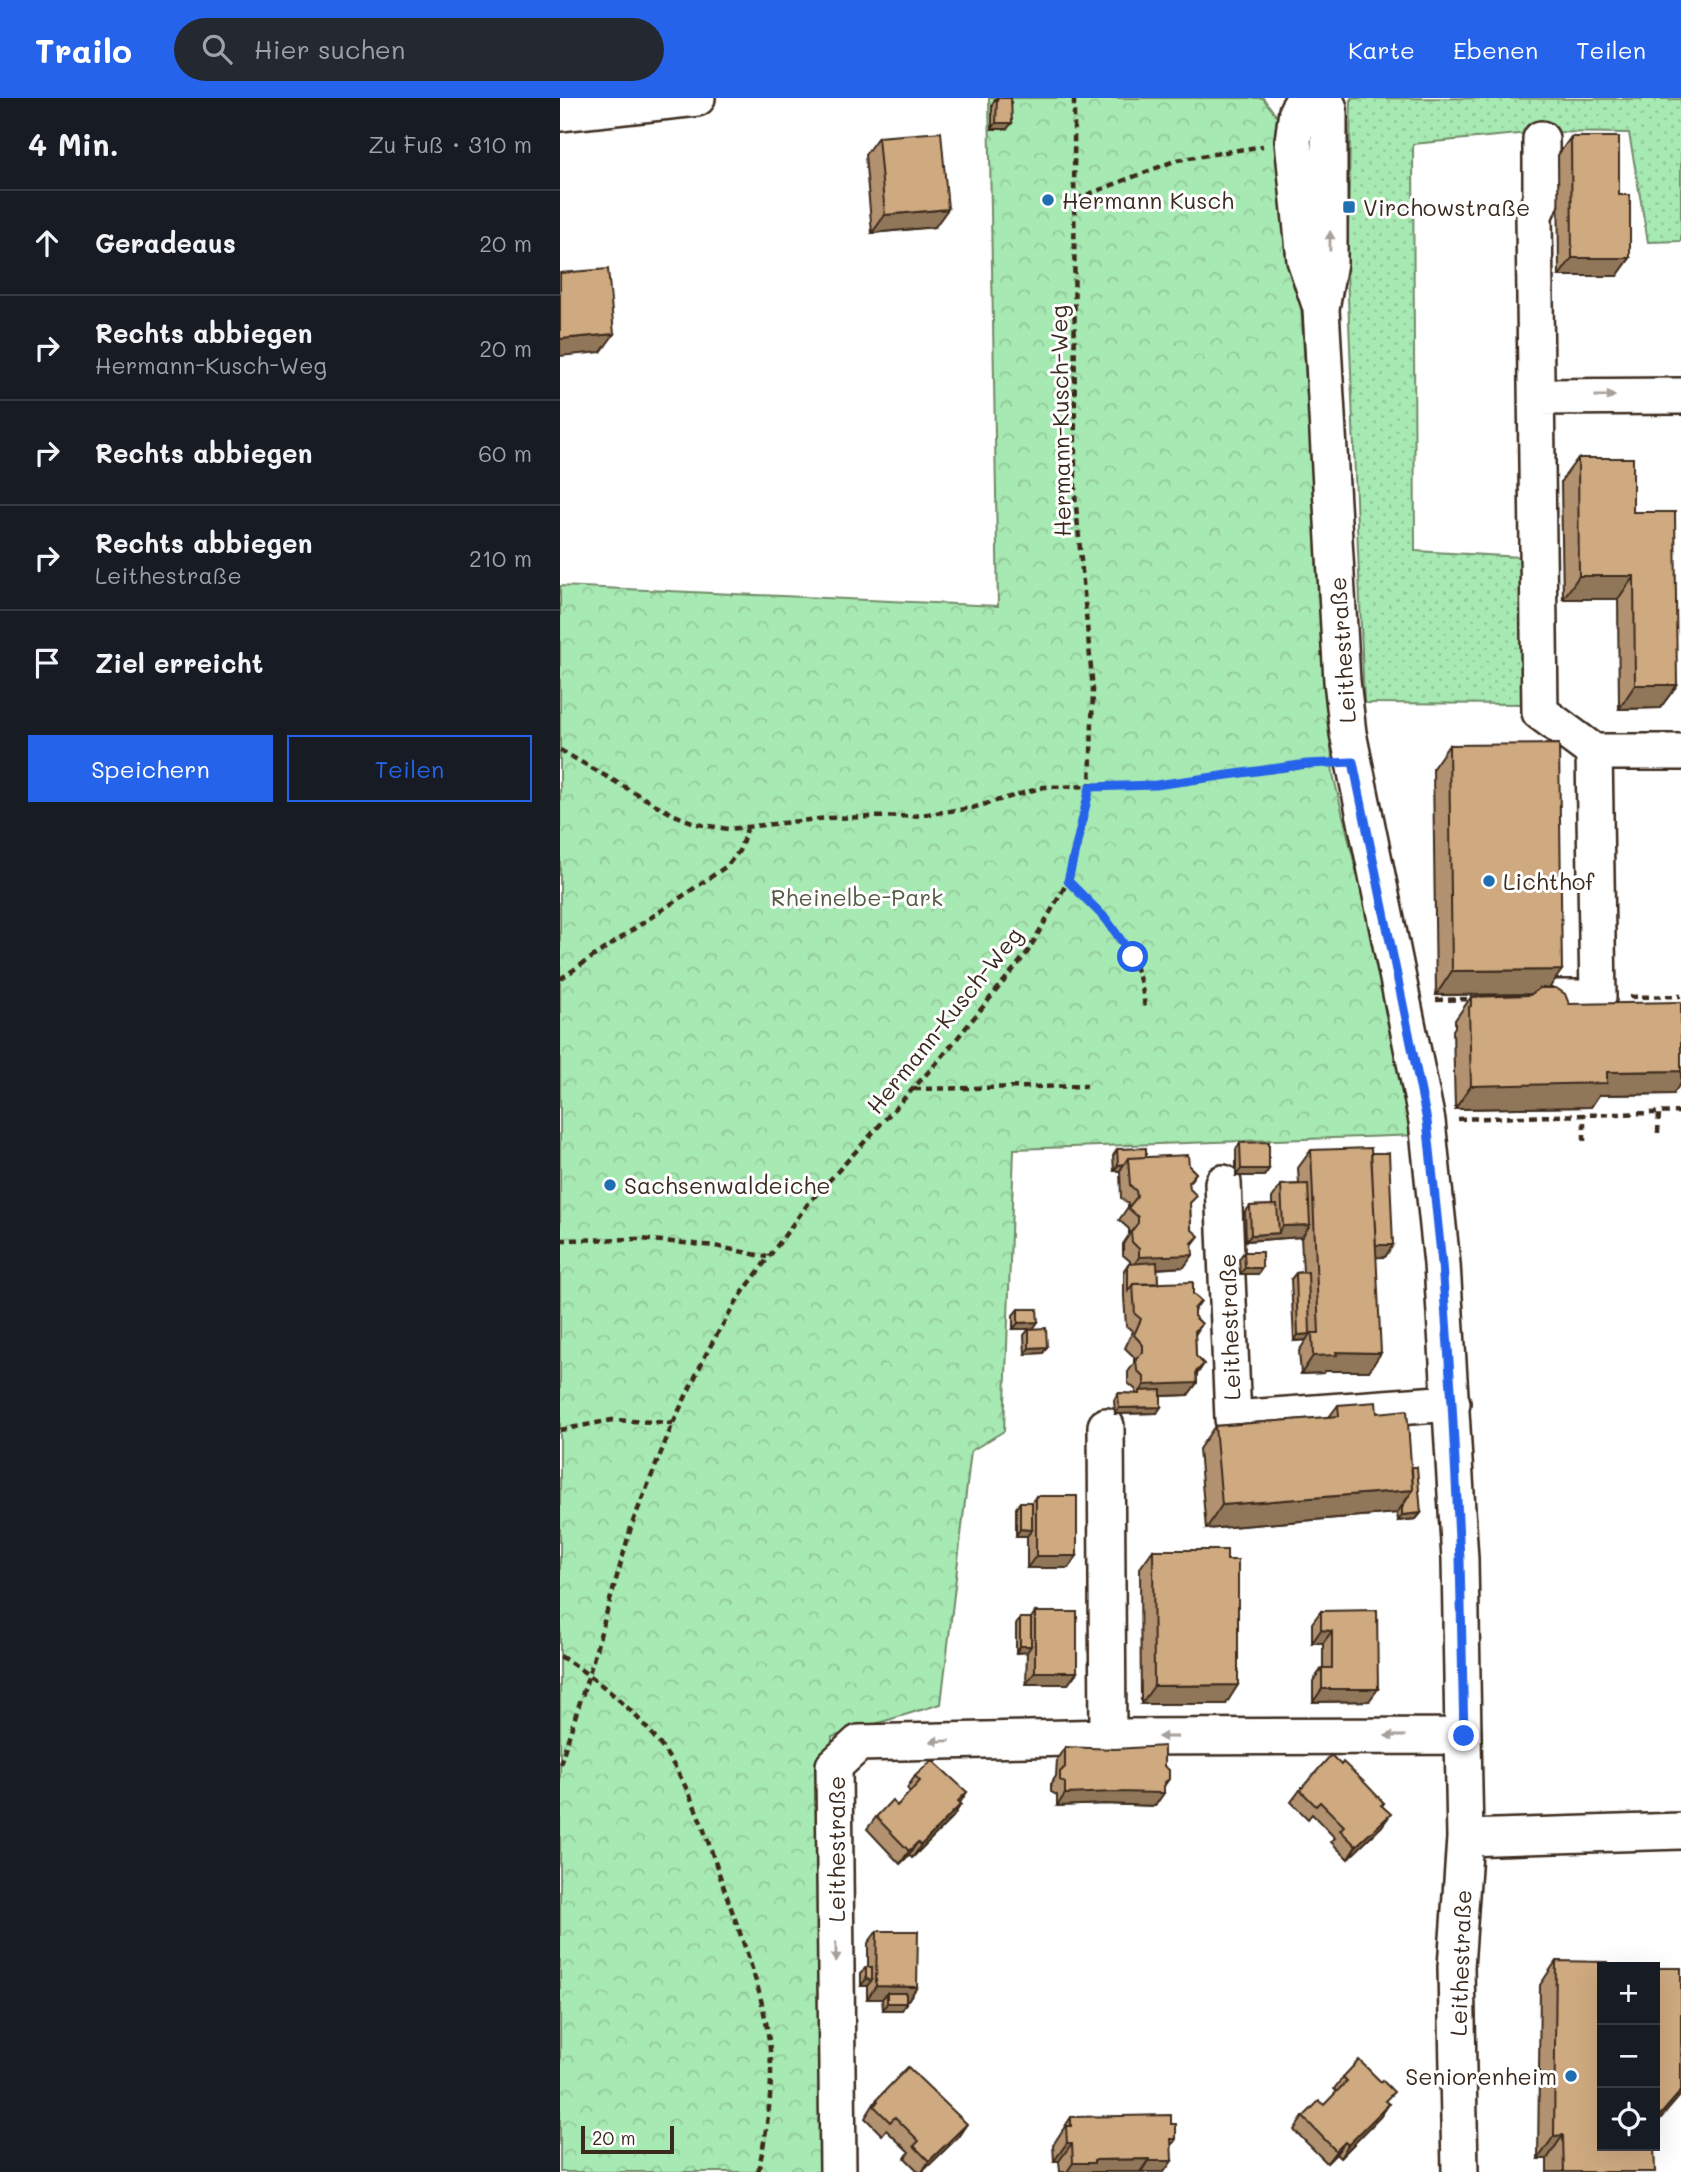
<!DOCTYPE html>
<html lang="de">
<meta charset="utf-8">
<style>
:root{--surface:#171b24;--page:#242831;--text:#f1f3f6;--muted:#9ea1a6;--line:#363941;--accent:#2563eb}
body{margin:0;font-family:Mali,sans-serif;background:var(--page);color:var(--text)}
.controls{position:absolute;right:21px;bottom:21px;display:grid;overflow:hidden;border-radius:0px;box-shadow:0 7px 28px #0002}
.controls button{width:63px;height:63px;display:grid;place-items:center;padding:0;border:0;border-bottom:2px solid var(--line);background:var(--surface);color:var(--text);font:35px sans-serif}
.scale{position:absolute;left:21px;bottom:18px;width:93px;box-sizing:border-box;padding-left:7px;border:4px solid #3b2a1e;border-top:0;font-size:19px;line-height:24px;white-space:nowrap;color:#3b2a1e;-webkit-text-stroke:5px #fff;paint-order:stroke}
.stop{position:absolute;width:21px;height:21px;margin:-16px;border:5px solid #2563eb;border-radius:50%;background:#fff}
.stop.end{background:#2563eb;border-color:#fff;box-shadow:0 2px 7px #0008}
.list{margin:0;padding:0;list-style:none}
h2{display:flex;justify-content:space-between;align-items:center;height:91px;margin:0;padding:0 28px;font-size:30px}
h2 small{font-size:23px;font-weight:400;color:var(--muted)}
.list li{display:grid;grid-template-columns:46px 1fr auto;gap:21px;align-items:center;box-sizing:border-box;height:105px;padding:0 28px;border-top:2px solid var(--line)}
.list b{display:block;font-size:26px;white-space:nowrap}
.list p{margin:0;font-size:23px;white-space:nowrap;color:var(--muted)}
.list em{font-size:23px;font-style:normal;color:var(--muted)}
.actions{display:flex;gap:14px;padding:21px 28px}
.actions a{flex:1;padding:16px 0;border:2px solid var(--accent);border-radius:0px;text-align:center;font-size:24px;color:var(--accent)}
.actions .main{background:var(--accent);color:#fff}
.icon{flex:none;width:38px;height:38px;fill:none;stroke:currentColor;stroke-width:2;stroke-linecap:round;stroke-linejoin:round}
.map{position:relative;flex:none;width:1121px;height:2074px;overflow:hidden}
header{display:flex;align-items:center;gap:42px;box-sizing:border-box;height:98px;padding:0 35px;background:var(--accent);color:#fff}
header strong{font-size:33px}
nav{display:flex;gap:38px;margin-inline-start:auto;font-size:24px}
.search{width:490px;height:63px;background:var(--page);display:flex;align-items:center;gap:18px;box-sizing:border-box;padding:0 24px;border-radius:38px;color:var(--muted);font-size:26px}
main{display:flex}
aside{flex:1;background:var(--surface)}
.map>svg:first-child{display:block}
</style>
<header>
<strong>Trailo</strong>
<div class="search"><svg class="icon" aria-label="search" viewBox="0 0 24 24"><circle cx="10" cy="10" r="6"/><path d="M15 15l6 6"/></svg>Hier suchen</div>
<nav><a>Karte</a><a>Ebenen</a><a>Teilen</a></nav>
</header>
<main>
<aside>
<h2>4 Min.<small>Zu Fuß · 310 m</small></h2>
<ul class="list">
<li><svg class="icon" aria-label="ahead" viewBox="0 0 24 24"><path d="M12 20V5M6 11l6-6 6 6"/></svg><div><b>Geradeaus</b></div><em>20 m</em></li>
<li><svg class="icon" aria-label="right" viewBox="0 0 24 24"><path d="M7 20v-9h11M14 6l5 5-5 5"/></svg><div><b>Rechts abbiegen</b><p>Hermann-Kusch-Weg</p></div><em>20 m</em></li>
<li><svg class="icon" aria-label="right" viewBox="0 0 24 24"><path d="M7 20v-9h11M14 6l5 5-5 5"/></svg><div><b>Rechts abbiegen</b></div><em>60 m</em></li>
<li><svg class="icon" aria-label="right" viewBox="0 0 24 24"><path d="M7 20v-9h11M14 6l5 5-5 5"/></svg><div><b>Rechts abbiegen</b><p>Leithestraße</p></div><em>210 m</em></li>
<li><svg class="icon" aria-label="arrive" viewBox="0 0 24 24"><path d="M6 21V4h12l-3 4 3 4H6"/></svg><div><b>Ziel erreicht</b></div></li>
</ul>
<div class="actions"><a class="main">Speichern</a><a>Teilen</a></div>
</aside>
<div class="map">
<svg width="1121" height="2074" viewBox="0 0 1121 2074">
<defs>
<pattern id="grass-dots" width="8" height="8" patternUnits="userSpaceOnUse" patternTransform="scale(1.75)"><rect width="8" height="8" fill="#a7e9b2"/><path d="M2 2h.1M6 6h.1" fill="none" stroke="#91c899" stroke-width="1.8" stroke-linecap="round"/></pattern>
<pattern id="park-crowns" width="20" height="18" patternUnits="userSpaceOnUse" patternTransform="scale(1.75)"><rect width="20" height="18" fill="#a7e9b2"/><path d="M2 6a3 3 0 1 1 6 0M12 15a3 3 0 1 1 6 0" fill="none" stroke="#91c899"/></pattern>
</defs>
<rect width="100%" height="100%" fill="#fff"/>
<filter id="ink" filterUnits="userSpaceOnUse"><feTurbulence type="fractalNoise" baseFrequency=".0143" numOctaves="2"/><feDisplacementMap in="SourceGraphic" scale="14" xChannelSelector="R" yChannelSelector="G"/><feConvolveMatrix kernelMatrix="1 2 1 2 8 2 1 2 1" color-interpolation-filters="sRGB"/></filter>
<g filter="url(#ink)">
<path fill="url(#grass-dots)" stroke="#718a68" stroke-width="2" d="M791,0L1121,1V143L1088,144L1069,35L979,34L853,46L855,453L961,459L965,606L804,605L787,173Z"/>
<path fill="url(#park-crowns)" stroke="#718a68" stroke-width="2" d="M429,0H703L718,20L740,195L773,676L860,1037L454,1051L444,1333L411,1353L381,1606L272,1639L270,2074H0V488L438,508Z"/>
<g fill="none" stroke-linecap="round" stroke-linejoin="round">
<g stroke="#3b2a1e" stroke-width="40">
<path id="minor" d="M745,0L737,13L733,43L745,162L759,204
M764,0L769,10V164L761,211L782,583L788,635L867,1023L882,1166L900,1461L903,1638L905,1740L896,1869L900,2074
M0,15L137,0
M981,41V101L974,117L980,614L1034,654H1121
M977,299L1121,298
M980,900H1038L1034,654
M663,1085L673,1321L892,1305
M546,1328L548,1639
M905,1740L1121,1733
M278,2074L274,1668L299,1645L548,1639L903,1638"/>
</g>
<path stroke="#3b2a1e" stroke-width="4.5" stroke-dasharray="7 5" stroke-linecap="butt" d="M516,101L617,62L703,48
M0,652L112,716L137,726L168,731L267,720L353,718L412,710L484,689L596,687L760,666
M508,783C548,819 582,857 585,913
M0,881L167,768L179,753L187,731
M1070,899L1121,898
M876,902L912,901
M354,991L527,988
M898,1021L1121,1014
M1098,1035L1099,1014
M1024,1043V1016
M0,1142L81,1141L155,1148L207,1159
M0,1332L52,1322L113,1325
M0,1558C43,1585 84,1619 111,1663C136,1702 149,1747 164,1790C184,1848 211,1911 211,1974C211,2008 205,2041 198,2074
M0,1666L29,1576L72,1426L113,1325L148,1252L178,1201L247,1107L381,960L467,855L508,783L530,689L533,592L515,397L514,0"/>
<use href="#minor" stroke="#fff" stroke-width="35"/>
</g>
<path fill="#b2926f" stroke="#3b2a1e" stroke-width="2" d="M436,0L447,31H432V6Z
M318,39L375,129L312,135L305,57Z
M1011,39L1059,97L1070,160L1057,178H999L998,57Z
M1018,360L1073,414L1117,587L1100,610L1059,611L1058,501H1003L1001,383Z
M889,647L989,890L1113,996L1039,997L1031,1009L895,1011L893,932L895,929V922L911,899L970,897L972,896L876,897L873,670Z
M680,1045L709,1071L704,1078H676V1051Z
M557,1051L586,1059L629,1068L636,1075L629,1085L632,1148L624,1169L597,1171L598,1186L633,1196L641,1203L634,1213V1218L642,1226L635,1237L637,1285L628,1297L601,1298L597,1315L555,1316L554,1302L558,1295L576,1296V1292L568,1285V1274L574,1265V1259L565,1250L573,1233L566,1228L564,1199V1172L568,1166H570V1163L563,1157V1146L569,1137V1131L559,1122L568,1109V1106L561,1100L560,1073H554L553,1058Z
M751,1052L811,1055L833,1147L825,1159H816L809,1273H765L764,1275L741,1276L739,1253L746,1242L734,1243L731,1181L736,1175L743,1174L741,1139L686,1143L685,1114L690,1108L712,1107V1100L721,1087L739,1086L738,1070Z
M684,1154L702,1170L698,1176H680L679,1161Z
M458,1211H477L453,1231V1217Z
M469,1231L487,1249L483,1255L465,1256L464,1237Z
M778,1307L817,1315L852,1369L861,1415L856,1421L838,1423L837,1415L646,1431L639,1351L655,1328L769,1319Z
M476,1398L508,1470H467V1438H456V1410L460,1404H472Z
M593,1452L666,1606H581L580,1470Z
M761,1513L809,1603L753,1604V1583L762,1570H763V1545H752V1525Z
M475,1514L517,1574L508,1586H466L467,1554L456,1555V1527L460,1520H471Z
M505,1649L604,1689L595,1708L545,1706L497,1708V1697L491,1694V1686L496,1678L497,1661Z
M781,1667L824,1705L822,1708V1728L788,1761L771,1744L775,1740L752,1716L748,1721L731,1704L740,1692Z
M355,1678L407,1694L400,1705L401,1706L393,1719L352,1760L349,1757L340,1766L307,1731L316,1719L337,1708L350,1694L347,1690Z
M317,1833L357,1889L348,1902L346,1901V1905L342,1912H323L322,1901H307V1888H301V1875L306,1869H308V1845Z
M996,1863L1042,1869L1095,2074H987V2061H978L980,1887Z
M783,1979L829,2006L820,2019L780,2060L776,2056L767,2065L734,2032L743,2019L764,2007L777,1994L774,1991Z
M317,2001L398,2039L362,2074H359L345,2060L349,2054L326,2032L322,2037L305,2020Z
M511,2019L611,2026L616,2041L612,2047L604,2074H500L499,2063H494L493,2047Z"/>
<path fill="#91775a" stroke="#3b2a1e" stroke-width="2" d="M436,25H452L447,31H432Z
M388,111L375,129L312,135L325,117Z
M1012,160H1070L1057,178H999Z
M54,236L41,254L0,258V241Z
M1019,478H1074L1058,501H1003Z
M1075,587H1117L1100,610L1059,611Z
M1002,872L985,896L876,897L892,873Z
M1121,973V985L1113,996L1039,997L1031,1009L895,1011L911,988L1047,974Z
M564,1066L560,1073H554L558,1067Z
M681,1071H709L704,1078H676Z
M750,1127L742,1139L686,1143L691,1137L718,1135L723,1128Z
M639,1138L630,1150L633,1157L624,1169L571,1172L579,1159L632,1145Z
M810,1147H833L825,1159L802,1160Z
M685,1170H702L698,1176H680Z
M478,1224L473,1231H453L458,1225Z
M750,1236L746,1242L734,1243L738,1237Z
M487,1249L483,1255L465,1256L469,1250Z
M776,1254L821,1255L809,1273H765L764,1275L741,1276L753,1258Z
M644,1266L636,1278L637,1285L628,1297L578,1299L584,1287L636,1274Z
M601,1309L597,1315L555,1316L559,1310Z
M853,1392L837,1415L646,1431L662,1407Z
M861,1415L856,1421L838,1423L842,1417Z
M460,1431L472,1432L467,1438H456Z
M476,1458H517L508,1470H467Z
M761,1532L772,1533L763,1545H752Z
M460,1548H471L467,1554L456,1555Z
M475,1574H517L508,1586H466Z
M678,1587L666,1606H581L594,1588Z
M762,1591H818L809,1603L753,1604Z
M609,1681L600,1694L604,1695L595,1708L545,1706L497,1708L505,1696L604,1685Z
M401,1706L393,1719L352,1760L361,1747Z
M831,1716L822,1728L788,1761L796,1748Z
M358,1744L349,1757L340,1766L349,1753Z
M306,1881L312,1882L307,1888H301Z
M316,1888L357,1889L348,1902L327,1901V1895L322,1901H307Z
M327,1905H346L342,1912H323Z
M1121,1993V1997L1095,2027V2023Z
M829,2006L820,2019L780,2060L788,2047Z
M407,2026L398,2039L362,2074L369,2063Z
M1003,2037L987,2061H978L994,2038Z
M785,2044L776,2056L767,2065L776,2053Z
M507,2045H512L499,2063H494Z
M589,2061L580,2074H507L513,2065L534,2062Z
M588,2063H612L604,2074H581Z"/>
<path fill="#cfaa81" stroke="#3b2a1e" stroke-width="2" d="M437,0H451L452,25H436Z
M381,34L388,111L325,117L318,39Z
M1011,39H1059V97H1070V160H1012Z
M48,171L54,236L0,241V175Z
M1018,360H1073V414H1115L1117,587H1075L1074,478H1019Z
M999,646L1002,872L892,873L889,647Z
M980,890H996L1005,896L1009,906L1121,904V973L1047,974V985L911,988L909,909L911,908V899L970,897Z
M709,1044V1071H681L680,1045Z
M586,1050V1059L568,1060L564,1066L558,1067L557,1051Z
M811,1050L821,1255L776,1254L777,1257L753,1258L752,1235H759L751,1052Z
M811,1055H829L833,1147H816Z
M628,1057L629,1068L636,1075L629,1083L630,1091L637,1098L630,1105L631,1131L639,1138L632,1145L633,1157L579,1159V1151L572,1144L571,1134L578,1125V1119L568,1110L577,1099L576,1093L570,1087L568,1060Z
M748,1086L750,1127L723,1128L721,1087Z
M717,1107L719,1135L691,1137L690,1108Z
M684,1154H702V1170H685Z
M597,1164L598,1186H573L568,1193V1166Z
M748,1174L750,1236L738,1237L736,1175Z
M633,1184V1196L641,1203L634,1211V1218L642,1226L635,1233L636,1258L644,1266L636,1274L637,1285L584,1287V1279L577,1272L576,1261L583,1254V1247L574,1237L581,1221L575,1216L573,1186Z
M458,1211H477L478,1224L458,1225Z
M486,1230L487,1249L469,1250V1231Z
M601,1292V1309L559,1310L558,1295L580,1296V1293Z
M816,1304L817,1315L847,1312L853,1392L662,1407L655,1328L779,1318L778,1307Z
M852,1369H857L861,1415L842,1417V1409L853,1392Z
M476,1398H517V1458H476Z
M460,1404H472V1432L460,1431Z
M593,1452H667V1462H678V1587L594,1588Z
M817,1512L818,1591H762V1570H772V1533L761,1532V1513Z
M475,1514H517V1574H475Z
M460,1520H471V1548H460Z
M604,1648V1668L609,1672V1681L604,1685V1695L554,1694L505,1696V1685L500,1682V1674L505,1669V1649L555,1651Z
M771,1657L781,1667L783,1664L804,1684L824,1705L821,1707L831,1716L796,1748L780,1732L784,1728L760,1704L756,1708L740,1692Z
M372,1662L407,1694L398,1703L401,1706L361,1747L358,1744L349,1753L316,1719L332,1702L337,1708L360,1683L355,1678Z
M317,1833H358L357,1889L316,1888Z
M996,1863L1047,1864V1869H1042V2048H1094L1095,2074H1004L1003,2037L994,2038Z
M306,1869H312V1882L306,1881Z
M1095,1870H1121V1993L1095,2023Z
M327,1895H346V1905H327Z
M799,1962L821,1984L822,1982L834,1994L825,2003L829,2006L788,2047L785,2044L776,2053L743,2019L759,2003L764,2007L787,1983L783,1979Z
M348,1969L407,2026L369,2063L354,2048L359,2043L335,2019L330,2024L314,2008L318,2003L317,2001Z
M611,2017V2026H616V2041H611L612,2063H588L589,2061L534,2062V2065H513L512,2045H507L506,2028H511V2019Z"/>
<defs><path id="oneway-solid" d="M-6-.8H1V-3.2L6.5 0L1 3.2V.8H-6Z" transform="scale(1.75)"/></defs>
<g fill="#a79f9a">
<use href="#oneway-solid" transform="translate(770 143) rotate(-89)"/>
<use href="#oneway-solid" transform="translate(1045 298)"/>
<use href="#oneway-solid" transform="translate(835 1638) rotate(180)"/>
<use href="#oneway-solid" transform="translate(608 1639) rotate(180)"/>
<use href="#oneway-solid" transform="translate(380 1643) rotate(179)"/>
<use href="#oneway-solid" transform="translate(276 1854) rotate(89)"/>
</g>
</g>
<g fill="none" stroke-linecap="round" stroke-linejoin="round" filter="url(#ink)">
<path stroke="#2563eb" stroke-width="9" d="M573,859L546,821L508,783L530,689L596,687L747,666L793,664L867,1023L882,1166L892,1305L900,1461L904,1638"/>
</g>
<g fill="#1f6fb2" stroke="#fff" stroke-width="2.5">
<circle cx="488" cy="102" r="7"/>
<rect x="782" y="102" width="14" height="14" rx="3.5"/>
<circle cx="929" cy="783" r="7"/>
<circle cx="50" cy="1087" r="7"/>
<circle cx="1011" cy="1978" r="7"/>
</g>
<g text-anchor="middle" dominant-baseline="central" stroke-width="6" stroke-linejoin="round" paint-order="stroke">
<g font-size="23" fill="#3b2a1e" stroke="#fff" text-anchor="start">
<text x="502" y="102">Hermann Kusch</text>
<text x="803" y="109">Virchowstraße</text>
<text x="943" y="783">Lichthof</text>
<text x="64" y="1087">Sachsenwaldeiche</text>
<text x="997" y="1978" text-anchor="end">Seniorenheim</text>
</g>
<g font-size="23" fill="#3b2a1e" stroke="#fff">
<text transform="translate(500 323) rotate(-91)">Hermann-Kusch-Weg</text>
<text transform="translate(782 552) rotate(-94)">Leithestraße</text>
<text transform="translate(384 922) rotate(-51)">Hermann-Kusch-Weg</text>
<text transform="translate(669 1229) rotate(-92)">Leithestraße</text>
<text transform="translate(276 1751) rotate(-90)">Leithestraße</text>
<text transform="translate(900 1865) rotate(-88)">Leithestraße</text>
</g>
<g font-size="23" fill="#565a43" stroke="#fff">
<text x="297" y="799">Rheinelbe-Park</text>
</g>
</g>
</svg>
<div class="controls">
<button>+</button>
<button>−</button>
<button><svg class="icon" aria-label="locate" viewBox="0 0 24 24"><circle cx="12" cy="12" r="6"/><path d="M12 2v4M12 18v4M2 12h4M18 12h4"/></svg></button>
</div>
<div class="scale">20 m</div>
<div class="stop" style="left:573px;top:859px"></div>
<div class="stop end" style="left:904px;top:1638px"></div>
</div>
</main>
